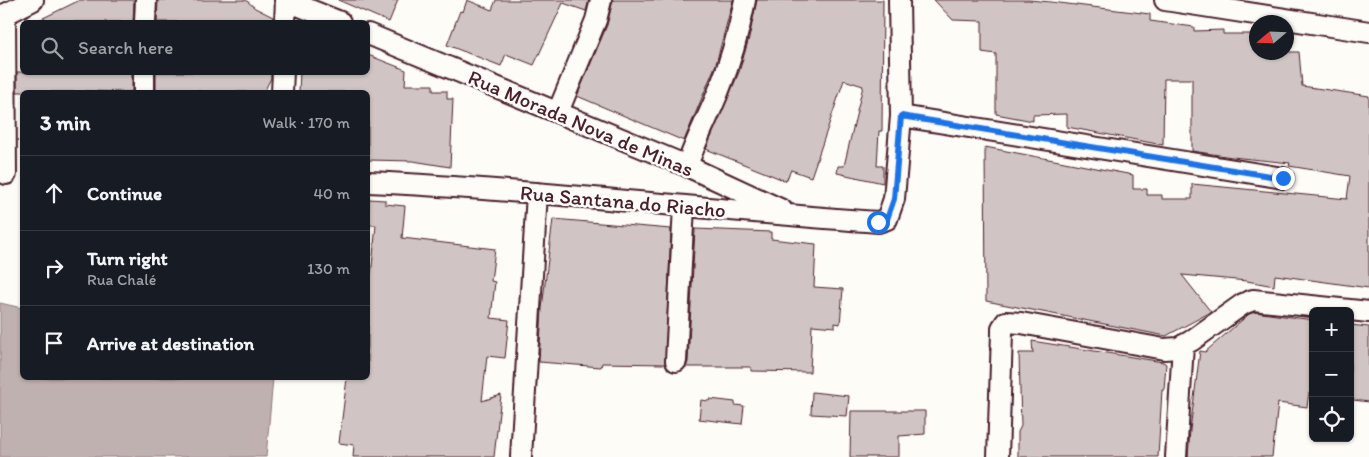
<!DOCTYPE html>
<meta charset="utf-8">
<style>
:root{--surface:#171b24;--page:#242831;--text:#f1f3f6;--muted:#9ea1a6;--line:#363941}
body{margin:0;font-family:Itim,sans-serif;background:var(--page);color:var(--text)}
.controls{position:absolute;right:15px;bottom:15px;display:grid;overflow:hidden;border-radius:8px;box-shadow:0 1px 4px #0004}
.controls button{width:45px;height:45px;display:grid;place-items:center;padding:0;border:0;border-bottom:1px solid var(--line);background:var(--surface);color:var(--text);font:25px sans-serif}
.compass{position:absolute;left:1249px;top:15px;width:45px;height:45px;border-radius:50%;background:var(--surface);box-shadow:0 1px 4px #0004;rotate:251deg}
.stop{position:absolute;width:15px;height:15px;margin:-11px;border:4px solid #1a73e8;border-radius:50%;background:#fff}
.stop.end{background:#1a73e8;border-color:#fff;box-shadow:0 1px 5px #0008}
.list{margin:0;padding:0;list-style:none}
h2{display:flex;justify-content:space-between;align-items:center;height:65px;margin:0;padding:0 20px;font-size:21px}
h2 small{font-size:16px;font-weight:400;color:var(--muted)}
.list li{display:grid;grid-template-columns:32px 1fr auto;gap:15px;align-items:center;box-sizing:border-box;height:75px;padding:0 20px;border-top:1px solid var(--line)}
.list b{display:block;font-size:19px;white-space:nowrap}
.list p{margin:0;font-size:16px;white-space:nowrap;color:var(--muted)}
.list em{font-size:16px;font-style:normal;color:var(--muted)}
.icon{flex:none;width:28px;height:28px;fill:none;stroke:currentColor;stroke-width:2;stroke-linecap:round;stroke-linejoin:round}
.map{position:relative;flex:none;width:1369px;height:457px;overflow:hidden}
.search{position:absolute;background:var(--surface);box-shadow:0 1px 4px #0004;left:20px;top:20px;width:350px;height:55px;display:flex;align-items:center;gap:12px;box-sizing:border-box;padding:0 18px;border-radius:8px;color:var(--muted);font-size:19px}
.panel{position:absolute;background:var(--surface);box-shadow:0 1px 4px #0004;left:20px;top:90px;width:350px;height:290px;border-radius:8px}
.map>svg:first-child{display:block}
</style>
<div class="map">
<svg width="1369" height="457" viewBox="0 0 1369 457">
<rect width="100%" height="100%" fill="#fdfcf7"/>
<filter id="ink" filterUnits="userSpaceOnUse"><feTurbulence type="fractalNoise" baseFrequency=".02" numOctaves="2"/><feDisplacementMap in="SourceGraphic" scale="10" xChannelSelector="R" yChannelSelector="G"/><feConvolveMatrix kernelMatrix="1 2 1 2 8 2 1 2 1" color-interpolation-filters="sRGB"/></filter>
<g filter="url(#ink)">
<path fill="#c0b1b1" stroke="#91777b" d="M0,303L22,308V378H273L266,457H0Z"/>
<path fill="#d0c5c4" stroke="#4a1f2b" d="M80,0H134L133,22H35Z
M158,0H246L255,8L273,17V22H157Z
M338,0H398L389,22Z
M467,0L492,10L496,0H589L586,11L563,3L534,65L506,54L501,66L447,45L460,11L463,12Z
M613,0H733L716,64L684,141L577,96L607,25Z
M757,0H883L882,131H879L877,166H883V183L837,173L838,166H844L863,86L844,80L811,177L791,170L786,181L706,149L739,72L749,38Z
M934,0H1029L1051,2L1150,14V21L1194,27V31L1223,30V34H1253V50H1256V52H1299L1302,86L1369,96V288L1275,275L1274,286L1247,281L1182,275L1211,312L1166,336L986,301L985,147L1133,175V189H1147V195H1162V199H1192V184L1347,199L1350,176L1289,166L1290,163L1232,157L1192,151V79H1164L1163,145L1067,127V114L1033,115V121L996,114V54L982,52V21L953,20Z
M368,55L406,70L405,85H433V91H447V99H453L450,167L413,161L368,160V92H299L300,72H368Z
M17,72H132V92L85,91V92H17Z
M156,72H271V78L264,92H200V91L156,92Z
M369,199L385,200V204L405,206L402,238L495,249L491,281L495,282L491,318L509,320L505,358L487,356L482,401L501,395L494,457H353L354,445L339,443L347,378H368V278L370,279L372,266L376,225H368Z
M553,219L671,229L665,364L602,363L601,367L539,362L542,308Z
M695,229L771,232V239L816,244L814,287L843,289L840,324L835,323V327L812,325L810,372L751,371V367H686L688,362Z
M1255,312L1313,320V393H1309L1307,407L1278,403L1272,457H1188L1190,430L1200,351L1205,352L1249,314Z
M1350,325L1369,327V402L1353,400V398L1350,397Z
M1032,341L1163,362L1166,364L1164,390H1162L1158,457H1018V432L1021,426L1019,353H1033Z
M812,392L849,396L847,416L811,414Z
M710,399L735,402V405L744,406L742,424L699,419L701,400L709,401Z
M851,411H925V434L899,436V457H850Z"/>
<g fill="none" stroke-linecap="round" stroke-linejoin="round">
<g stroke="#4a1f2b" stroke-width="24">
<path id="minor" d="M285,0L340,22
M1165,0L1369,32
M5,14L6,174
M0,17L33,0
M145,22L146,0
M285,22L286,0
M368,34L687,166L782,210
M144,92V72
M282,92L283,72
M558,112L596,20L601,0
M901,116L1283,178
M687,166C696,139 709,116 719,90C731,61 739,31 745,0
M368,182C538,190 708,210 878,222L887,219L894,199L901,116L899,0
M676,361L684,206
M521,457L537,193
M998,457L1002,333V328L1006,322L1021,323L1164,349L1178,348L1191,341L1243,304L1253,300L1369,312
M1176,457L1183,345"/>
</g>
<use href="#minor" stroke="#fdfcf7" stroke-width="20"/>
</g>
</g>
<g fill="none" stroke-linecap="round" stroke-linejoin="round" filter="url(#ink)">
<path stroke="#1a73e8" stroke-width="6" d="M878,222L887,219L894,199L901,116L1283,178"/>
</g>
<g text-anchor="middle" dominant-baseline="central" stroke-width="5" stroke-linejoin="round" paint-order="stroke">
<g font-size="21" fill="#4a1f2b" stroke="#fdfcf7">
<text transform="translate(581 123) rotate(23)">Rua Morada Nova de Minas</text>
<text transform="translate(623 201) rotate(5)">Rua Santana do Riacho</text>
</g>
</g>
</svg>
<div class="controls">
<button>+</button>
<button>−</button>
<button><svg class="icon" aria-label="locate" viewBox="0 0 24 24"><circle cx="12" cy="12" r="6"/><path d="M12 2v4M12 18v4M2 12h4M18 12h4"/></svg></button>
</div>
<svg class="compass" viewBox="-18 -18 36 36"><path d="M0-13l5 13h-10z" fill="#e53935"/><path d="M0 13l5-13h-10z" fill="#9ea1a6"/></svg>
<div class="stop" style="left:878px;top:222px"></div>
<div class="stop end" style="left:1283px;top:178px"></div>
<div class="search"><svg class="icon" aria-label="search" viewBox="0 0 24 24"><circle cx="10" cy="10" r="6"/><path d="M15 15l6 6"/></svg>Search here</div>
<section class="panel">
<h2>3 min<small>Walk · 170 m</small></h2>
<ul class="list">
<li><svg class="icon" aria-label="ahead" viewBox="0 0 24 24"><path d="M12 20V5M6 11l6-6 6 6"/></svg><div><b>Continue</b></div><em>40 m</em></li>
<li><svg class="icon" aria-label="right" viewBox="0 0 24 24"><path d="M7 20v-9h11M14 6l5 5-5 5"/></svg><div><b>Turn right</b><p>Rua Chalé</p></div><em>130 m</em></li>
<li><svg class="icon" aria-label="arrive" viewBox="0 0 24 24"><path d="M6 21V4h12l-3 4 3 4H6"/></svg><div><b>Arrive at destination</b></div></li>
</ul>
</section>
</div>
